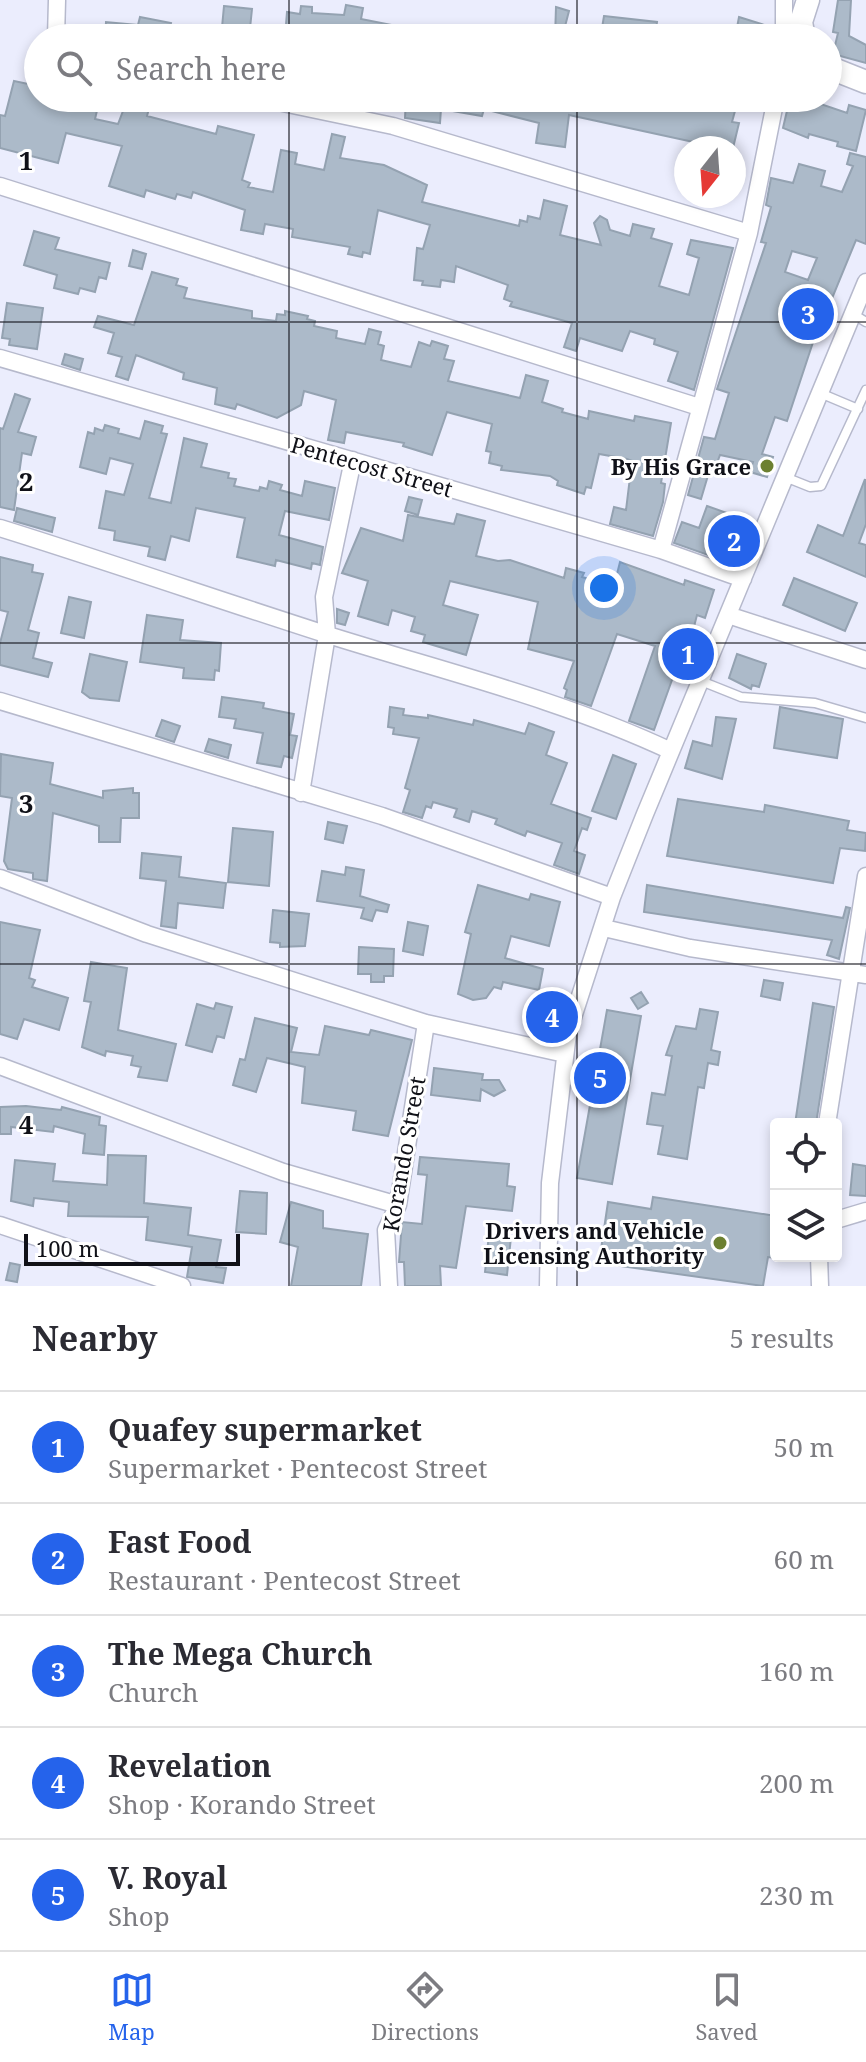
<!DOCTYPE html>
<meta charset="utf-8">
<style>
:root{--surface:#fff;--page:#f7f7f7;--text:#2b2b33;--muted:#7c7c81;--line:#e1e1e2;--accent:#2563eb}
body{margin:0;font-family:"Noto Serif",serif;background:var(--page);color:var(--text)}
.controls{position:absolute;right:24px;bottom:24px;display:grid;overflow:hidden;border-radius:8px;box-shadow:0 4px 12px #0003}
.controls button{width:72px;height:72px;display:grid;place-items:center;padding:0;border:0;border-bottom:2px solid var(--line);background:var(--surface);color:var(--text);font:40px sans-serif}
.compass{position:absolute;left:674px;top:136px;width:72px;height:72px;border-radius:50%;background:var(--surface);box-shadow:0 4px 12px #0003;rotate:197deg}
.scale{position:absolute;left:24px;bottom:20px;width:216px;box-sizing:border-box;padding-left:8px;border:4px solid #101118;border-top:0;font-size:22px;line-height:28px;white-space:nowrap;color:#101118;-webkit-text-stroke:6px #fff;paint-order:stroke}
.you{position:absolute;left:604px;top:588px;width:28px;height:28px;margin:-20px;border:6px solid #fff;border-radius:50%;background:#1a73e8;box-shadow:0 0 0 12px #1a73e833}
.badge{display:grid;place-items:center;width:52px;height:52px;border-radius:50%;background:var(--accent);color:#fff;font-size:26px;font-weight:700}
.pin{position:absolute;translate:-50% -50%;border:4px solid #fff;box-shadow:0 2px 8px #0006}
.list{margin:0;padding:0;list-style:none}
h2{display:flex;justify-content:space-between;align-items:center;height:104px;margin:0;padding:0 32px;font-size:34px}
h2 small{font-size:26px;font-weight:400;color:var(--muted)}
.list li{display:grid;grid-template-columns:52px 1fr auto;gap:24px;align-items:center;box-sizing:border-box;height:112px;padding:0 32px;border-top:2px solid var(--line)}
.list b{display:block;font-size:30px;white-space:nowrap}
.list p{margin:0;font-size:26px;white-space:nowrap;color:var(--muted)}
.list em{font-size:26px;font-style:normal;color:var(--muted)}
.icon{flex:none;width:44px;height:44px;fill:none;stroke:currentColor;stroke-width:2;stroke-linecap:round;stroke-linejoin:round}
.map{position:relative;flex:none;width:866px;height:1286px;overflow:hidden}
.search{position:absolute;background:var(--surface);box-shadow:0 4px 12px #0003;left:24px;right:24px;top:24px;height:88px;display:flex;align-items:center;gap:20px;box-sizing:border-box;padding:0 28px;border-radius:44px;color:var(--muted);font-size:30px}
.sheet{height:664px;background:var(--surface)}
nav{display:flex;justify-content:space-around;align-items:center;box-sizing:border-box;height:112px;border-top:2px solid var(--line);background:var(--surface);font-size:22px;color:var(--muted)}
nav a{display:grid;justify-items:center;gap:4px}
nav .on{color:var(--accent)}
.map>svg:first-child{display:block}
</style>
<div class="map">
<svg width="866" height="1286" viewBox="0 0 866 1286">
<rect width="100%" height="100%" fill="#ebedfd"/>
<path fill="#acbac9" stroke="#94a2b1" stroke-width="2" fill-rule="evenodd" d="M838,0H851L849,36L866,45V63L833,54L838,33L833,32Z
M346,5L363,8L361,19L407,28L405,38H285L287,12L300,14L301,6L312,7V13L344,15Z
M224,6L252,9L249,38H221Z
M556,7L569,11L562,38H555Z
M604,16L657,22L655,37L621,38L622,33L602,28Z
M140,17L171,23L168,38H105L106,22L138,25Z
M739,17L771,27L769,38H735Z
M14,81L38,86V98H100L95,119L118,124L128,98H147L151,101L147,116L216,134L218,126L254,135L242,180L250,183L248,187L273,192L281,150L297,153L295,164L324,170L332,134L345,137L340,158L384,165L427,185L422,202L519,226L520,220L527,222L528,216L540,219L544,200L567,206L560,235L601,245L594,223L600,216L607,220L610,230L630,236L633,224L654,229L651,238L672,244L659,286L689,295L699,258L687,254L691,240L733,248L694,390L668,381L678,352L654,344L655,339L630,331L622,351L580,338L576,351L564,347L572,323L510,306L512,302L504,299L508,285L456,266L454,282L441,280L440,287L422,285L423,281L414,280L417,248L423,249L430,225L378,210L370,254L363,252L362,257L348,254L350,247L292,237L293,229L265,224L263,234L241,230L245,210L193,192L191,198L177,194L175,199L146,190L144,197L109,186L122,146L66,133L58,163L0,148V115L5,116Z
M406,98H731L738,100L732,122L739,123L733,148H721L569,115L565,147L536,143L539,123L484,109L482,116L441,109L440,123L405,118Z
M790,98L805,102L806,99L847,113L849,105L866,110L856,151L837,146L838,142L809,134L808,138L783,128Z
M850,153L866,157V244L856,240L826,313L823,312L787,421L775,417L762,454L773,457L767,477L750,472L753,462L720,455L717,463L712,462L701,499L688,495L704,437L715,439L729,393L717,389L766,243L761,242L771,207L766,205L771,178L793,183L799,164L825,171L821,186L842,192L853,166L847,164ZM792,251L817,258L808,280L785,272Z
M34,231L59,238L55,249L110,263L106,279L99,277L95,292L80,288L78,294L54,288L57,275L24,265Z
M133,250L146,254L142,269L129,266Z
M152,272L178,279L176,285L187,288L184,298L252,311V318L276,321L277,314L285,315V311L308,316L307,319L315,321L314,326L337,331L336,338L365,344L369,329L381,332L378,344L384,346L381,360L411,367L419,342L430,346L432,341L448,346L444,359L454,361L448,381L520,398L526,375L548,381L542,402L563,409L562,412L588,419L589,411L634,421L635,416L671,423L661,483L665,484L663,502L653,536L610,524L614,507L626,510L632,461L627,459L599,454L591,488L586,487L584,494L557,485L558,481L550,476L501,470L502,466L489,463L491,452L486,451L492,424L454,414L447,412L432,455L403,446L404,443L346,432L344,443L328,440L336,400L304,391L301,405L277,418L237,404L235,409L215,404L217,388L183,379L184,373L136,355L128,380L116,376L122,357L108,353L114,333L94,327L98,316L134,325Z
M7,303L43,308L37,349L9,345L10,339L2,338Z
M65,354L83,359L80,370L62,364Z
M15,394L30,399L18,432L36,437L31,455L22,453L14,510L0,507V428L3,429Z
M145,421L163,426L161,433L167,434L149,498L171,503L184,438L207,444L201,467L229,473L228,478L236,479L234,486L259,491L260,487L267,489L269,481L282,485L280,490L302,496L305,481L335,488L329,520L285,511L279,535L323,547L320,565L312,563L311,569L276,560L275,566L237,557L245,518L196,508L189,541L171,536L165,560L148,556L150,547L114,540L115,531L99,528L106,491L124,495L133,464L110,458L106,474L80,467L85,445L88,432L94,434L95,428L103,431L105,425L119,429L118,433L140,439Z
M865,479L866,524L859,543L866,545V577L807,552L818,525L843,536Z
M409,497L422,500L418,515L405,511Z
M707,506L744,519L728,562L674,543L682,522L699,528Z
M17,508L55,518L52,532L14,521Z
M457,514L485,521L476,556L498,561L510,560L564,578L566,568L584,573L582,577L614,586L620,562L684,585L685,580L714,590L705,618L697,615L690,642L686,641L654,730L629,721L655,646L617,634L591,706L565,697L567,690L564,688L574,661L528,649L538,602L450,581L443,605L478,615L466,655L423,642L425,635L411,631L415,617L392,610L388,625L358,616L368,581L342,573L361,528L403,541L408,515L454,524Z
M0,557L33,565L32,572L43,574L28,630L39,633L33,658L52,663L48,677L0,665V643L8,612L0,610Z
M794,578L857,603L845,631L783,605Z
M69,597L91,602L84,638L61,633Z
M337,609L349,613L345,625L337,623Z
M147,615L183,620L180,640L221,643L219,671L215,670L214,680L183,678L184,668L140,662Z
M90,654L127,662L119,701L90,698L82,692Z
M737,654L766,664L759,687L752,685L751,689L729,678Z
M222,697L264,703L263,708L294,714L290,735L297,736L292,758L284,756L281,767L257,763L263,733L234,728L236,719L219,717Z
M390,707L404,709L403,715L428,718V715L473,725L474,720L525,734L529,723L554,732L546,755L567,763L551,804L591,818L587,830L582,828L574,851L585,855L579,874L554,865L562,843L527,831L525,836L495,824L497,819L472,811L469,822L454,817L457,809L433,802L431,808L426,806L422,818L403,812L410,790L405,788L419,738L393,734L394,728L388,727Z
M780,707L843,719L837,758L774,748Z
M716,717L736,719L722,779L685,768L693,741L712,746Z
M162,720L180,726L174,742L156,736Z
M209,739L231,745L228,758L205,751Z
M1,754L53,763L50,784L103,798V791L133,788V793H139V818H121L120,842H99V826L53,813L47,881L33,879V873L8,869L4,861L12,798L0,796Z
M613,755L636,764L616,819L592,811Z
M678,799L764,812L765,805L849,821L847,830L866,833L865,851L840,848L833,883L667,856Z
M328,822L347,826L343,843L325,839Z
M233,828L273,832L269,886L228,882Z
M142,853L181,857L179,877L226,883L223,908L178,903L176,928L161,926L166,881L140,878Z
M346,867L364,870L360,896L389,905L387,912L376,910L372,921L361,918L364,908L317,901L322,871L345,875Z
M478,885L529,900L531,894L560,902L549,946L511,936L505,958L543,969L539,990L503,982L501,989L494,987L486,998L473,1000L458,994L471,934L465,932Z
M647,885L843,918L846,907L850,908L839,959L827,955L832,940L644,912Z
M273,910L309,914L305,946L280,947V943L270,942Z
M0,922L40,930L29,978L35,980L32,987L68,998L59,1030L24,1019L17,1039L0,1034Z
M408,922L428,926L423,955L403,951Z
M359,947L394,949L393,976H384V982H371V974H358Z
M91,962L127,968L118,1030L176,1044L167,1081L138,1077L141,1067L131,1065L133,1056L106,1051L105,1056L82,1047L91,1002L84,1001Z
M764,980L783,983L780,1000L761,996Z
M641,992L648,1003L638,1009L631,998Z
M216,1003L232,1007L224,1038L217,1036L212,1052L186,1045L197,1004L214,1009Z
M813,1003L834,1007L816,1124H795Z
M700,1009L718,1012L711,1050L720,1052L718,1065L708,1063L704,1088L698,1087L687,1159L658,1154L663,1126L647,1124L652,1093L665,1095L672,1056L666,1055L676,1026L696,1029Z
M607,1010L641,1016L612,1184L577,1178Z
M255,1018L297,1028L291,1052L319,1055L325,1026L369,1035L371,1030L412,1040L388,1136L353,1130L356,1111L302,1103L305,1067L267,1058L256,1092L233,1085L240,1059L245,1060Z
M434,1068L483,1074L482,1080H499L505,1090L494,1096L481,1089L480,1101L431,1095Z
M26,1106L61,1110L62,1107L100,1117L99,1125L106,1126L104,1155L83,1153L85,1134L54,1126L53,1132L11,1127V1134H0V1107Z
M108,1155L146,1156L144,1203L191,1208L188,1235L221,1240L216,1267L226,1268L223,1283L187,1277L192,1247L146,1240L148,1217L68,1216L69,1202L34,1198L33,1206L11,1201L15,1160L55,1164L53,1181L107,1185Z
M420,1157L509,1164L507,1186L515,1187L512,1211L466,1206L456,1268L440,1266L441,1286H405L404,1262H399L402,1222L422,1224L427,1175L418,1174Z
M853,1164L866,1166V1196L850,1195Z
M240,1191L267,1193L266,1234L236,1232Z
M653,1197L776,1216V1258L768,1257L763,1286L599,1263L608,1202L651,1209Z
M291,1202L323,1211V1228L368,1234L361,1286H291L298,1247L280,1242Z
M489,1234L511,1237L507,1275L485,1272Z
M10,1263L20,1265L17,1282L6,1280Z"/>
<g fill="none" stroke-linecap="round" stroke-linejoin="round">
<g stroke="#b6b9cc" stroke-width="11">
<path id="lane" d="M853,314L866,322
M820,393L858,409
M785,477L810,487L821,486L866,390
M701,681L741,697L815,703L866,718"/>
</g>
<g stroke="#b6b9cc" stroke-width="19">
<path id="street" d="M784,0V38
M56,38L57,0
M259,98L393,126L749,233
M0,186L699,407
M0,358L661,550L743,579
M0,528C109,562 216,599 325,634C442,671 560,699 671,751
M661,550L749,233L776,98
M728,615L866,660
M0,701L382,816L612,897
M301,793L327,635L324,597L353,460
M0,878L147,934L426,1023L565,1054
M604,928L690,948L866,975
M0,1066L283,1172L398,1205
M827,1124L866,876
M836,1220L866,1211
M0,1225L182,1286
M819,1256L820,1286
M389,1286L386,1230L398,1205L426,1023
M548,1286L550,1183L568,1033L612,897L645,814L866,282"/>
</g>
<g stroke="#b6b9cc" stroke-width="25">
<path id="secondary" d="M804,38L801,22L808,0
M828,67L866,82"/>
</g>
<use href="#lane" stroke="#fff" stroke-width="8"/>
<use href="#street" stroke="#fff" stroke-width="16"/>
<use href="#secondary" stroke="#fff" stroke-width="22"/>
</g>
<path fill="none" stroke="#101118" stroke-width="2" stroke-opacity="0.55" d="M289,0V38M577,0V38M289,98V1286M577,98V1286M0,322H866M0,643H866M0,964H866"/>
<g fill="#6c8031" stroke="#fff" stroke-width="3">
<circle cx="767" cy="466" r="8"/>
<circle cx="720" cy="1243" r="8"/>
</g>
<g text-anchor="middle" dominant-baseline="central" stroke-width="6" stroke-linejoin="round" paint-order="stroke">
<g font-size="22" fill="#101118" stroke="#fff">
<text transform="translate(372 466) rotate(16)">Pentecost Street</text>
<text transform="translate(403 1154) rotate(-80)">Korando Street</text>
</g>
<g font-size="22" font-weight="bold" fill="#101118" stroke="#fff" text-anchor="end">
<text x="751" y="466">By His Grace</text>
<text x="704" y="1230">Drivers and Vehicle<tspan x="704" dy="25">Licensing Authority</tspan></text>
</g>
</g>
<g font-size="26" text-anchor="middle" font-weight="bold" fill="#101118" stroke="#fff" stroke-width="6" stroke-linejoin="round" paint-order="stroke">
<text x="26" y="170">1</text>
<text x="26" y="491">2</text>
<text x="26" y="813">3</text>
<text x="26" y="1134">4</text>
</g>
</svg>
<div class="controls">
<button><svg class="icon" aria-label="locate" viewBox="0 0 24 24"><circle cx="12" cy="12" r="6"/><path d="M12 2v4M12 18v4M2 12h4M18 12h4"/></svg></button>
<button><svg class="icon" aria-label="layers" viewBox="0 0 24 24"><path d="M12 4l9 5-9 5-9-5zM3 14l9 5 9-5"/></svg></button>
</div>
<svg class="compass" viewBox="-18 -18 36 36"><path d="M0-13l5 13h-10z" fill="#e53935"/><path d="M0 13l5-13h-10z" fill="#7c7c81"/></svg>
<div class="scale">100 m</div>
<div class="you"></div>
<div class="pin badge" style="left:688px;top:654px">1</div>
<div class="pin badge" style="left:734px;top:541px">2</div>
<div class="pin badge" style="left:808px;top:314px">3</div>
<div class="pin badge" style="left:552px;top:1017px">4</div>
<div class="pin badge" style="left:600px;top:1078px">5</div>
<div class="search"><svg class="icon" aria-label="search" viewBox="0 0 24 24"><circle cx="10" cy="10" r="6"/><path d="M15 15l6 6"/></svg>Search here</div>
</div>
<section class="sheet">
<h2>Nearby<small>5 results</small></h2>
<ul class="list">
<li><span class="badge">1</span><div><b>Quafey supermarket</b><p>Supermarket · Pentecost Street</p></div><em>50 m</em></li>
<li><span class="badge">2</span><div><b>Fast Food</b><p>Restaurant · Pentecost Street</p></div><em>60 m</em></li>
<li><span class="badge">3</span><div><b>The Mega Church</b><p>Church</p></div><em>160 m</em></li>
<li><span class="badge">4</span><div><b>Revelation</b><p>Shop · Korando Street</p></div><em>200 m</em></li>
<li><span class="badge">5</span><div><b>V. Royal</b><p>Shop</p></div><em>230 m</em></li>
</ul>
</section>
<nav>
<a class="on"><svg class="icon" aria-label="map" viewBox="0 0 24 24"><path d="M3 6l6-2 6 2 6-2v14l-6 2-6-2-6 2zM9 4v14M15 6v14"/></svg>Map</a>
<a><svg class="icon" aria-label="directions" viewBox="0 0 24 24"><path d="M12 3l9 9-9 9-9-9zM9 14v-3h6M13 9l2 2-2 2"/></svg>Directions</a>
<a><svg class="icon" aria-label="saved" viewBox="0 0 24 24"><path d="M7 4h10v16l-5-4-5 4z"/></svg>Saved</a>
</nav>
